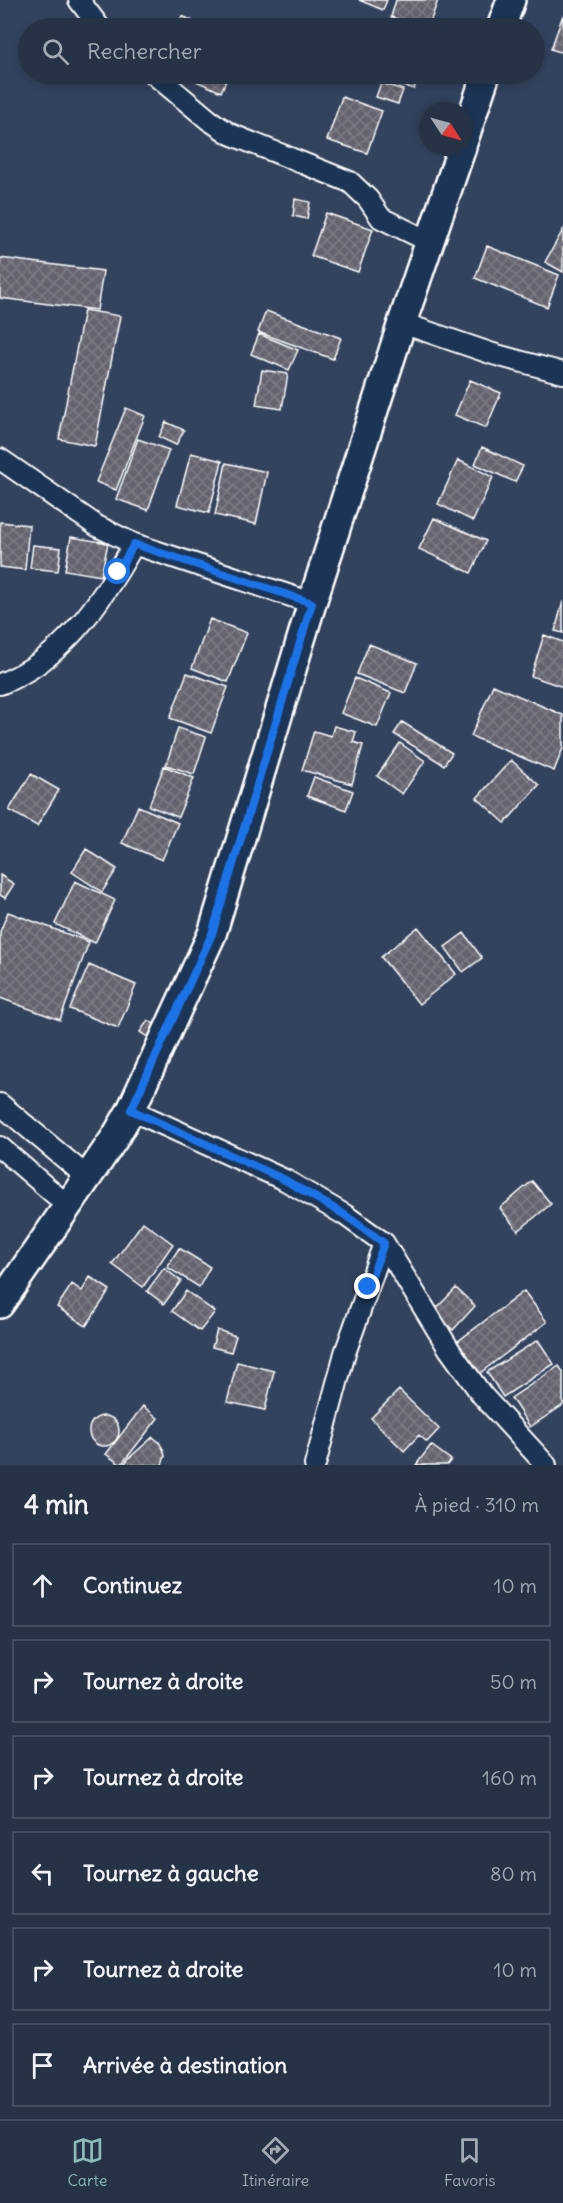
<!DOCTYPE html>
<html lang="fr">
<meta charset="utf-8">
<style>
:root{--surface:#263246;--page:#323e51;--text:#f1f3f6;--muted:#a4aab3;--line:#424d5f;--accent:#8bbbb9}
body{margin:0;font-family:Delius,sans-serif;background:var(--page);color:var(--text)}
.compass{position:absolute;left:419px;top:102px;width:54px;height:54px;border-radius:50%;background:var(--surface);box-shadow:0 3px 9px #0003;rotate:126deg}
.stop{position:absolute;width:18px;height:18px;margin:-14px;border:4px solid #1a73e8;border-radius:50%;background:#fff}
.stop.end{background:#1a73e8;border-color:#fff;box-shadow:0 2px 6px #0008}
.list{margin:0;padding:0;list-style:none}
h2{display:flex;justify-content:space-between;align-items:center;height:78px;margin:0;padding:0 24px;font-size:26px}
h2 small{font-size:20px;font-weight:400;color:var(--muted)}
.list li{display:grid;grid-template-columns:39px 1fr auto;gap:18px;align-items:center;box-sizing:border-box;height:84px;margin:0 12px 12px;padding:0 12px;border:2px solid var(--line);border-radius:0px}
.list b{display:block;font-size:22px;white-space:nowrap}
.list em{font-size:20px;font-style:normal;color:var(--muted)}
.icon{flex:none;width:33px;height:33px;fill:none;stroke:currentColor;stroke-width:2;stroke-linecap:round;stroke-linejoin:round}
.map{position:relative;flex:none;width:563px;height:1465px;overflow:hidden}
.search{position:absolute;background:var(--surface);box-shadow:0 3px 9px #0003;left:18px;right:18px;top:18px;height:66px;display:flex;align-items:center;gap:15px;box-sizing:border-box;padding:0 21px;border-radius:33px;color:var(--muted);font-size:22px}
.sheet{height:654px;background:var(--surface)}
nav{display:flex;justify-content:space-around;align-items:center;box-sizing:border-box;height:84px;border-top:2px solid var(--line);background:var(--surface);font-size:16px;color:var(--muted)}
nav a{display:grid;justify-items:center;gap:3px}
nav .on{color:var(--accent)}
.map>svg:first-child{display:block}
</style>
<div class="map">
<svg width="563" height="1465" viewBox="0 0 563 1465">
<defs>
<pattern id="building-cross-hatch" width="8" height="8" patternUnits="userSpaceOnUse" patternTransform="scale(1.5)"><rect width="8" height="8" fill="#65646f"/><path d="M0 0l8 8M0 8l8-8" fill="none" stroke="#7c7b85"/></pattern>
</defs>
<rect width="100%" height="100%" fill="#33435e"/>
<filter id="ink" filterUnits="userSpaceOnUse"><feTurbulence type="fractalNoise" baseFrequency=".0167" numOctaves="2"/><feDisplacementMap in="SourceGraphic" scale="12" xChannelSelector="R" yChannelSelector="G"/><feConvolveMatrix kernelMatrix="1 2 1 2 8 2 1 2 1" color-interpolation-filters="sRGB"/></filter>
<g filter="url(#ink)">
<path fill="url(#building-cross-hatch)" stroke="#fff" stroke-width="1.5" d="M359,0H387L383,10Z
M396,0H438L428,28H404L406,21L391,17Z
M563,15V53L551,49Z
M182,16L208,28H176Z
M180,74H229L221,92Z
M382,74H419L414,89L380,79Z
M381,83L403,90L398,104L376,97Z
M342,97L382,111L367,153L327,140Z
M295,199L310,202L307,219L293,216Z
M326,213L373,229L358,272L311,256Z
M563,230V272L545,262Z
M487,246L559,275L547,307L475,278Z
M0,258L103,271L97,310L0,298Z
M84,310L120,316L95,446L59,439Z
M266,311L341,338L333,359L258,332Z
M259,334L298,350L289,370L251,354Z
M262,370L288,374L282,409L256,405Z
M470,380L501,393L486,428L455,415Z
M126,408L145,416L116,490L96,482Z
M166,422L184,430L176,445L159,437Z
M138,439L169,450L148,510L116,499Z
M482,447L523,466L515,482L475,464Z
M191,453L222,461L209,513L177,505Z
M458,460L493,477L473,521L438,504Z
M226,463L267,472L256,524L215,515Z
M434,518L486,541L471,573L419,549Z
M0,522L29,525L25,570L0,567Z
M71,537L108,543L101,576L65,570Z
M33,545L61,548L58,571L30,568Z
M563,601V633L555,631Z
M210,619L247,633L228,682L192,668Z
M544,635L563,642V687L531,676Z
M369,644L417,663L405,693L357,674Z
M187,673L228,687L211,733L170,718Z
M355,678L391,693L377,727L341,713Z
M493,685L563,715V748L554,771L471,736Z
M402,722L452,753L444,765L394,734Z
M334,726L356,732L353,742L363,745L352,784L302,770L314,731L331,736Z
M178,728L206,737L194,774L166,765Z
M400,743L425,761L402,794L377,776Z
M511,760L539,785L505,823L477,798Z
M164,766L194,778L178,817L149,806Z
M31,774L59,790L37,826L9,810Z
M314,777L353,791L346,810L307,796Z
M138,806L178,823L162,860L122,843Z
M86,849L117,869L102,892L72,872Z
M0,875L14,884L5,898L0,895Z
M75,881L115,900L95,943L55,924Z
M8,912L89,942L60,1020L0,998V932Z
M418,927L456,974L419,1004L381,957Z
M464,933L482,958L463,972L445,947Z
M89,965L136,985L118,1028L70,1009Z
M148,1020L160,1028L152,1040L140,1032Z
M532,1181L551,1204L518,1231L500,1208Z
M143,1222L173,1244L143,1287L112,1264Z
M179,1248L210,1267L199,1287L167,1267Z
M164,1268L181,1281L164,1304L147,1291Z
M90,1277L110,1290L86,1326L57,1307L72,1284L82,1291Z
M456,1288L475,1306L453,1330L433,1312Z
M186,1291L215,1312L200,1331L172,1311Z
M524,1291L547,1322L480,1373L457,1342Z
M217,1330L236,1336L231,1352L212,1347Z
M538,1340L554,1364L503,1397L487,1372Z
M237,1362L274,1371L265,1410L227,1402Z
M559,1366L563,1372V1405L530,1427L511,1398Z
M399,1390L439,1429L427,1442L419,1435L404,1451L371,1418Z
M143,1406L158,1418L121,1465L106,1454Z
M89 1431a15 15 0 1 1 30 0a15 15 0 1 1-30 0Z
M153,1437L159,1442L163,1449L165,1456L162,1465H126L125,1463L129,1458Z
M431,1445L451,1460L447,1465H416Z"/>
<g fill="none" stroke-linecap="round" stroke-linejoin="round">
<g stroke="#fff" stroke-width="24">
<path id="minor" d="M79,0L100,28
M154,74L209,120L230,134L350,182L368,199L381,218L430,242
M402,323L493,354L563,373
M0,459L97,526L134,544
M0,684C63,660 102,601 134,544L312,603
M0,1104L87,1177
M131,1110L285,1180L345,1215L384,1243L449,1349L482,1395L546,1465
M0,1147L67,1205
M315,1465L345,1353L384,1243"/>
</g>
<g stroke="#fff" stroke-width="32">
<path id="secondary" d="M501,28L511,0
M464,140L486,74
M0,1304L114,1139L131,1110L212,934L312,603L402,323L462,147"/>
</g>
<use href="#minor" stroke="#1d3557" stroke-width="20"/>
<use href="#secondary" stroke="#1d3557" stroke-width="27"/>
</g>
</g>
<g fill="none" stroke-linecap="round" stroke-linejoin="round" filter="url(#ink)">
<path stroke="#1a73e8" stroke-width="8" d="M118,572L134,544L312,603L212,934L131,1110L285,1180L345,1215L384,1243L368,1287"/>
</g>
</svg>
<svg class="compass" viewBox="-18 -18 36 36"><path d="M0-13l5 13h-10z" fill="#e53935"/><path d="M0 13l5-13h-10z" fill="#a4aab3"/></svg>
<div class="stop" style="left:118px;top:572px"></div>
<div class="stop end" style="left:368px;top:1287px"></div>
<div class="search"><svg class="icon" aria-label="search" viewBox="0 0 24 24"><circle cx="10" cy="10" r="6"/><path d="M15 15l6 6"/></svg>Rechercher</div>
</div>
<section class="sheet">
<h2>4 min<small>À pied · 310 m</small></h2>
<ul class="list">
<li><svg class="icon" aria-label="ahead" viewBox="0 0 24 24"><path d="M12 20V5M6 11l6-6 6 6"/></svg><div><b>Continuez</b></div><em>10 m</em></li>
<li><svg class="icon" aria-label="right" viewBox="0 0 24 24"><path d="M7 20v-9h11M14 6l5 5-5 5"/></svg><div><b>Tournez à droite</b></div><em>50 m</em></li>
<li><svg class="icon" aria-label="right" viewBox="0 0 24 24"><path d="M7 20v-9h11M14 6l5 5-5 5"/></svg><div><b>Tournez à droite</b></div><em>160 m</em></li>
<li><svg class="icon" aria-label="left" viewBox="0 0 24 24"><path d="M17 20v-9H6M10 6l-5 5 5 5"/></svg><div><b>Tournez à gauche</b></div><em>80 m</em></li>
<li><svg class="icon" aria-label="right" viewBox="0 0 24 24"><path d="M7 20v-9h11M14 6l5 5-5 5"/></svg><div><b>Tournez à droite</b></div><em>10 m</em></li>
<li><svg class="icon" aria-label="arrive" viewBox="0 0 24 24"><path d="M6 21V4h12l-3 4 3 4H6"/></svg><div><b>Arrivée à destination</b></div></li>
</ul>
</section>
<nav>
<a class="on"><svg class="icon" aria-label="map" viewBox="0 0 24 24"><path d="M3 6l6-2 6 2 6-2v14l-6 2-6-2-6 2zM9 4v14M15 6v14"/></svg>Carte</a>
<a><svg class="icon" aria-label="directions" viewBox="0 0 24 24"><path d="M12 3l9 9-9 9-9-9zM9 14v-3h6M13 9l2 2-2 2"/></svg>Itinéraire</a>
<a><svg class="icon" aria-label="saved" viewBox="0 0 24 24"><path d="M7 4h10v16l-5-4-5 4z"/></svg>Favoris</a>
</nav>
